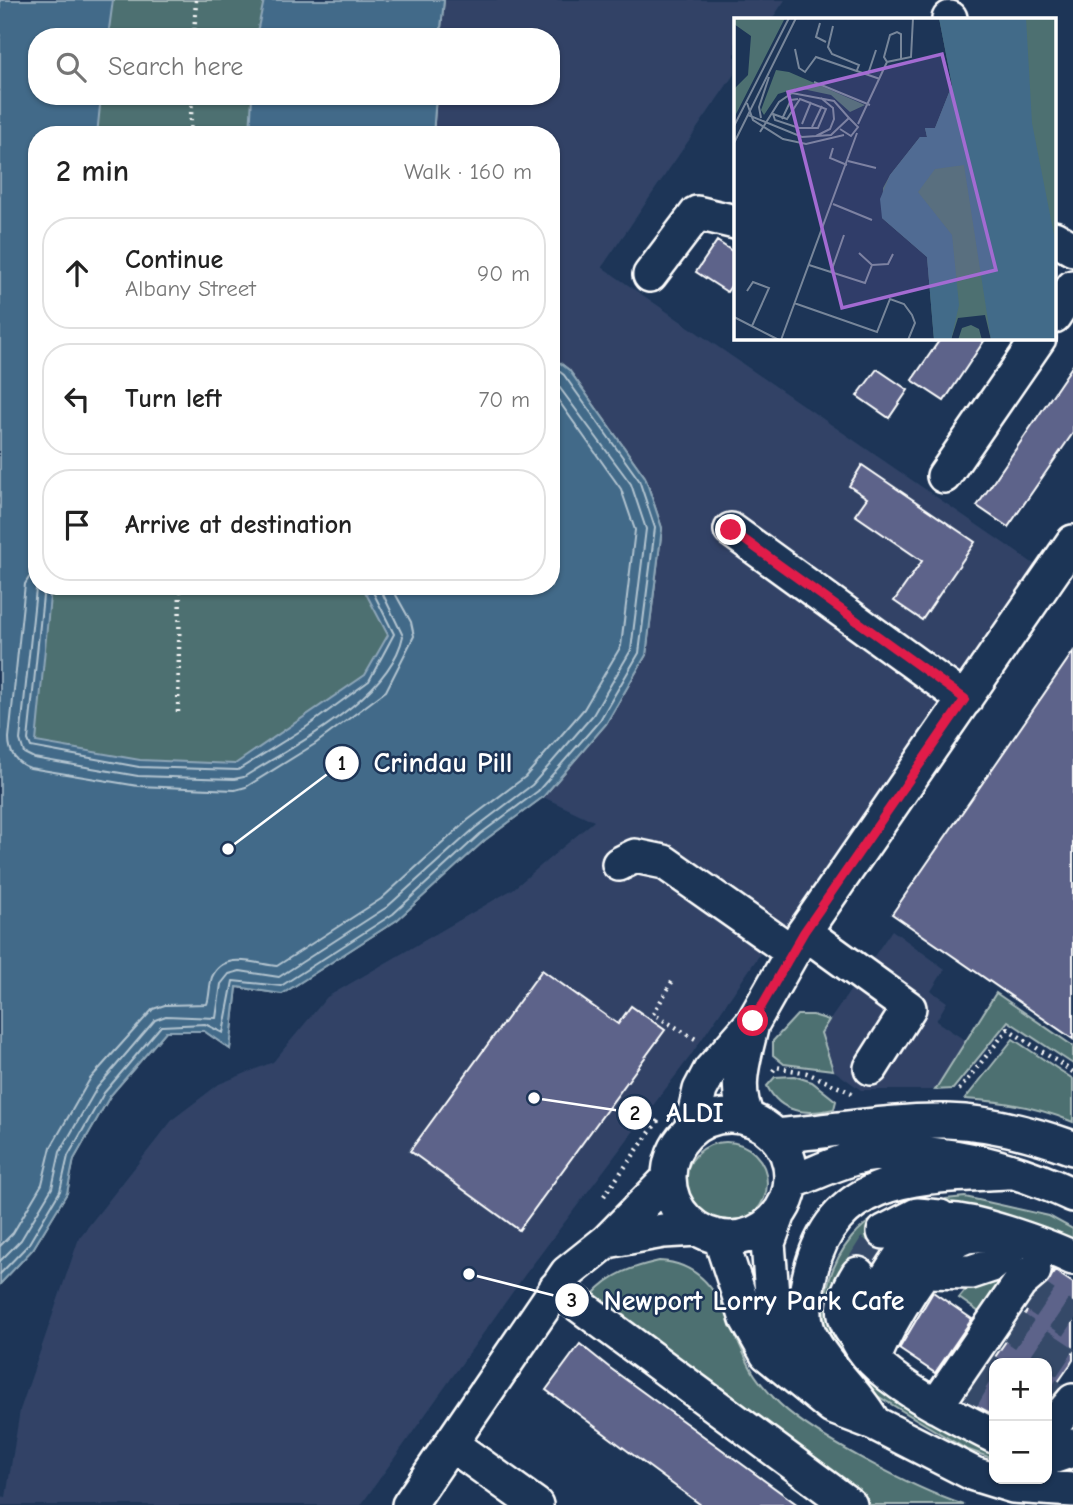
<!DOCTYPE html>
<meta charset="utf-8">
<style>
:root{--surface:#fff;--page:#f2f2f2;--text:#222;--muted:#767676;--line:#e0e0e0}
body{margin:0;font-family:"Comic Neue",sans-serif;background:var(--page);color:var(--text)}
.controls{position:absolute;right:21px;bottom:21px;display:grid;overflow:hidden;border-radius:14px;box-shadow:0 2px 5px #0004}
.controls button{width:63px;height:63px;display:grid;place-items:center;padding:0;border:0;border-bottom:2px solid var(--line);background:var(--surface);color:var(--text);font:35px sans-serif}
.stop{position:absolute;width:21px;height:21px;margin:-16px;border:5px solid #e11d48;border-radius:50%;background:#fff}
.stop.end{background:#e11d48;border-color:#fff;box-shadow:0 2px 7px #0008}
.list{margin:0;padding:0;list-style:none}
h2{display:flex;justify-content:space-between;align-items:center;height:91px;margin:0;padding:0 28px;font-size:30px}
h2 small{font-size:23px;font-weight:400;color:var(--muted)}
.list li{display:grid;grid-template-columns:46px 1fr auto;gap:21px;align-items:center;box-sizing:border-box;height:112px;margin:0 14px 14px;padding:0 14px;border:2px solid var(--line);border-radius:28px}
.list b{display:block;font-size:26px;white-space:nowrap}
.list p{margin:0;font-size:23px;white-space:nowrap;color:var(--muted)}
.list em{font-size:23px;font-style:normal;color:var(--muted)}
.icon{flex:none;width:38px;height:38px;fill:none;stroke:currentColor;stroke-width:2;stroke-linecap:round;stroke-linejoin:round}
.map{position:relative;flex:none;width:1073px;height:1505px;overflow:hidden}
.search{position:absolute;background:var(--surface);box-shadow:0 2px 5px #0004;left:28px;top:28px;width:532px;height:77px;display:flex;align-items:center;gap:18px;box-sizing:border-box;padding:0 24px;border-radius:28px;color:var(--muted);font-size:26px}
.panel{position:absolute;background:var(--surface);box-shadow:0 2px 5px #0004;left:28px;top:126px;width:532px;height:469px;border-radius:28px}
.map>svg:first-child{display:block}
</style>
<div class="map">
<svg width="1073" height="1505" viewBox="0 0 1073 1505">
<rect width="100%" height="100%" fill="#1d3557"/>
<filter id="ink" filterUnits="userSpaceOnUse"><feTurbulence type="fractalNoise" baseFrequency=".0143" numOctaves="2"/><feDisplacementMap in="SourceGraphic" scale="14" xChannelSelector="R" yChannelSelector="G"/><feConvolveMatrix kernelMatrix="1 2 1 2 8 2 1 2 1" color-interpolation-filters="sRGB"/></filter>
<g filter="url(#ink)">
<path fill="#304366" d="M444,0H785L772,19H735V73L602,267L1050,575L779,943L771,938L689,1058L524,1276L361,1505H0V1496L6,1497L20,1410L79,1238L173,1119L219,1084L273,1062L327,997L513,889L594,821L543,797L606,724L662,528L645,477L569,370L551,356V135H433L436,96H551V37H440Z
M892,930L945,969L931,991L947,1002L936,1021L966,1041L935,1090H861L833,1070L821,1033Z"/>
<path fill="#4d7071" stroke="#a6b8b8" stroke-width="2" d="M0,0H444L440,37H37V96H436L433,135H37V586H551V356L569,370L645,477L662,528L646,655L606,724L543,797L485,840L397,920L282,994L237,987L230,1049L204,1031H166L110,1096L74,1159L67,1193L33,1249L0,1284Z
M996,993L1073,1046V1064L1008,1021L953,1089L935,1090Z
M797,1015H813L829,1020L821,1033L833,1070L784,1064L773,1055V1041Z
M1013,1039L1073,1079V1122C1038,1107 1003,1101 965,1099Z
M794,1076L812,1082L836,1101L834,1109C807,1115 781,1114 767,1086L775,1077Z
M685 1183a41 41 0 1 1 82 0a41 41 0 1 1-82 0Z
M965,1197L1049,1216L1073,1229V1243L942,1206L946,1199Z
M911,1207L876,1227L849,1268L836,1335L848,1355L994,1451V1459L966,1449L861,1386L823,1333C827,1322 822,1313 824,1302C832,1255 860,1210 911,1207Z
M659,1261C720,1263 728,1329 753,1372C758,1381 766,1389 773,1397C806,1434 916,1489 964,1505H867L593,1294C612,1273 633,1267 659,1261Z
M1002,1272L1006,1276L982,1314L959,1298L964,1292Z"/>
<path fill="#426b89" stroke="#8ea6b8" stroke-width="2" d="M0,0H113L108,37H37V96H101L97,135H37V586H51L36,742L140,760L235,764L365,675L388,635L362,586H551V356L569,370L645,477L662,528L646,655L606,724L543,797L485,840L397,920L282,994L237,987L230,1049L204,1031H166L110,1096L74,1159L67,1193L33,1249L0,1284Z
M264,0H444L440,37H256Z
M252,96H436L433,135H250Z"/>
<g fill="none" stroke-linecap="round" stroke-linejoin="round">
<path stroke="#b3c4d0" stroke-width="2" d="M37,565L25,584L9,738C9,753 16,763 30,768L138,786L235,790L246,787L315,744L386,691L414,636L411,622L391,586
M37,580L20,740L24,753L34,758L138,776L234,779L244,777C294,745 390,698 403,636L379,586
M44,586L28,740L31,747L139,767L238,770L305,728L369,681L394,634L370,586
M0,1246L13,1233L42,1184L51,1147L90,1079L153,1009L165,1005L207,1004C210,996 209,986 212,977C224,950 256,964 277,966L381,899L468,820L525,777L584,709L621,646L635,530L621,489L551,390
M0,1261L21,1240L52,1188L60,1152L97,1088L155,1020L166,1016L216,1018L221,984L229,974L240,971L279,977L387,907L475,828L532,785L593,715L631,650L646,529L631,484L551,376
M0,1274L28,1245L60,1191L68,1156L104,1093L161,1026L205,1024L223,1033L233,981L281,986L393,914L480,834L538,791L600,720L639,653L655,528L639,480L564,375L551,365"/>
</g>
<path fill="#5d648a" stroke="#fff" stroke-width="2" d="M717,241L735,253V280L727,292L696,272Z
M941,338H986L944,401L912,380Z
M1073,365V433L1008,527L977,506Z
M877,369L908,390L889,418L857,396Z
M862,465L975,542L922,620L894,601L922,561L855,515L867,498L849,486Z
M1073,652V1039L892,914Z
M542,970L618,1024L631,1006L665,1030L519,1230L410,1151Z
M1055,1271L1073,1283V1360L1070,1365L1047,1398V1363H994V1415L965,1400Z
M933,1292L972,1319L935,1373L899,1349Z
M580,1344L610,1368L798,1505H701L652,1469L546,1390Z"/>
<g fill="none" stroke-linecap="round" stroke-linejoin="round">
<path stroke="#344968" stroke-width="33" stroke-dasharray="33 17" stroke-linecap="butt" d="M858,1274L884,1232
M1018,1285L1073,1322
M997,1316L1073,1367
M968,1359L994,1375
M950,1387L994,1413
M1047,1393L1068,1408"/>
<g stroke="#fff" stroke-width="38">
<path id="minor" d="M949,19L950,18
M1054,238L1073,249
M650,275L697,213L735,222
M1054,316L1073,287
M944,476L1039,338
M731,530L965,700
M619,864L635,856L664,862L792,952
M804,932L909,1008L871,1068
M669 1177a61 61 0 1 1 122 0a61 61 0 1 1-122 0Z
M748,1118C732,1088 745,1055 752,1024
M691,1129L700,1090L710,1071L753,1022L804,932L1073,542
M776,1136C833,1131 890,1120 947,1121C988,1122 1034,1134 1073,1148
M791,1182C814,1174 839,1161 863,1156C932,1144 1010,1166 1073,1195
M779,1213L768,1243L772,1294L802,1365
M884,1232L917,1215L940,1217
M720,1237L747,1319L767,1354L832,1407L874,1423L974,1474L1013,1486L1073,1490
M607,1241L663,1231L698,1229
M926,1271L971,1272L992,1265L1021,1238
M556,1288L850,1505
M856,1336C837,1314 844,1297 858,1274
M873,1360C887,1327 927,1252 962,1238C971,1234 985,1235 994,1236
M936,1406L1020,1283L1034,1271
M874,1423C856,1390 825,1368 809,1333C801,1313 806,1290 811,1270C836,1171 924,1177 1007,1172
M1047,1432L1073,1401
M994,1436C956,1417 870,1376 856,1336C871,1306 906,1231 940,1221C962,1214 1050,1247 1073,1258
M451,1444L536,1505
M1047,1459L1067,1452L1073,1446
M409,1505L567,1273L607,1241L668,1179"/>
</g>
<path stroke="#fff" stroke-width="4.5" stroke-dasharray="2 5" stroke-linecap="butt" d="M194,37L196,0
M190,135L192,96
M178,712L180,586
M672,982L653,1014L699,1041
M773,1071L776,1067L807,1073L852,1093
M959,1090L1008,1029L1073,1072
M604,1196L660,1118"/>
<use href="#minor" stroke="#1d3557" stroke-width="33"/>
</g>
</g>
<g fill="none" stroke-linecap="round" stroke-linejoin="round" filter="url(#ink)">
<path stroke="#e11d48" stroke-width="9" d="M731,530L965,699L804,932L753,1021"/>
</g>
<g transform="translate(734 18)">
<rect width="322" height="322" fill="#1d3557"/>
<path d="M0,0H51L0,100V71L14,57L17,18L0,6ZM205,0H234L257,322L251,297L224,300L217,322H200L193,239L148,200L149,170L156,157L186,119H193L191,110H201L218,67ZM269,0H322V322ZM42,52L55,54L131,87L116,94L97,77L64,70L44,76L30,97L27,92ZM237,307L245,311L248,322H224L228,310Z" fill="#4d7071"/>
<path d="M205,0H292L298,105L322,227V322H257L230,147L201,151L184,174L218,217L225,287L217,322H200L193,239L148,200L146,181L156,157L186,119H193L191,110H201L218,67Z" fill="#426b89"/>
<path fill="none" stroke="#77869a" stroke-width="2" d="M86,5L82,19L92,24M99,8L94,29L98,36L125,47L123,52M61,31L65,50L71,54L82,39L146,61M153,44L150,39L156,17L163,14L167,16V41M134,56L142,32M80,64L136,87M66,81L92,91L84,110H65L41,102L39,96L53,101ZM13,85L19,102L49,121L72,126L110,117M14,97L68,119L97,117L115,100L124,109L117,118L106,111M27,100L25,89L35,59M48,101L57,82L64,81M68,106L77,84M124,106L153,44L177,39L179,0M0,108L55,0M78,109L88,88M26,114L45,84L58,75L100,83L115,100M82,118L96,111L100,101L99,90L87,80M0,125L62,0M99,130L96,140L113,147M114,143L142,150M99,186L138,202M125,235L138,247L154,246L159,236M75,247L131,265L138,247M97,254L110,217M13,273L19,264L35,270L18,308M60,285L143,314L156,281L170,286L178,297L181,305L174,322M0,299L45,322M47,322L123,115"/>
<path fill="#a36bd2" fill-opacity="0.15" stroke="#a36bd2" stroke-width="3.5" d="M208,36L262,252L108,290L54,74Z"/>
<rect width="322" height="322" fill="none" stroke="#fff" stroke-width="3.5"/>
</g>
<path fill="none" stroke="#fff" stroke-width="2.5" d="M228 849L342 763M534 1098L635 1113M469 1274L572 1300"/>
<g fill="#fff" stroke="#1d3557" stroke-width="2.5">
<circle cx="228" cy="849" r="7"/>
<circle cx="534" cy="1098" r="7"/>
<circle cx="469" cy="1274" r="7"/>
<circle cx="342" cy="763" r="18"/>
<circle cx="635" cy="1113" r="18"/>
<circle cx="572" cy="1300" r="18"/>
</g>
<g font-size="21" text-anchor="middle" font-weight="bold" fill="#111">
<text x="342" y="770">1</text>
<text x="635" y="1120">2</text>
<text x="572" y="1307">3</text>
</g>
<g font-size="28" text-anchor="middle" font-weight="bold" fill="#fff" stroke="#1d3557" stroke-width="5" stroke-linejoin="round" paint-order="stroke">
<text x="443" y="772">Crindau Pill</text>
<text x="695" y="1122">ALDI</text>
<text x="754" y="1310">Newport Lorry Park Cafe</text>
</g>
</svg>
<div class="controls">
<button>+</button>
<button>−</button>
</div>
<div class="stop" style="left:753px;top:1021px"></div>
<div class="stop end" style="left:731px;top:530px"></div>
<div class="search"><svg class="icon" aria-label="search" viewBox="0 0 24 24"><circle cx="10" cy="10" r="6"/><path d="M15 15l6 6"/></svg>Search here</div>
<section class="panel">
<h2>2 min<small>Walk · 160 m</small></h2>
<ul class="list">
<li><svg class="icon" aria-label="ahead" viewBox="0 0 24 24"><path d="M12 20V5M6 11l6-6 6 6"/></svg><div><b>Continue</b><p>Albany Street</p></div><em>90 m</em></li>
<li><svg class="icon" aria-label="left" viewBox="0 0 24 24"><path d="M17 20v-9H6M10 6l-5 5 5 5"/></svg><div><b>Turn left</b></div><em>70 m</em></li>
<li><svg class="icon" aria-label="arrive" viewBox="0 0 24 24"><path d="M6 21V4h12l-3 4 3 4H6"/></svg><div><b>Arrive at destination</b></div></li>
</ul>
</section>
</div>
